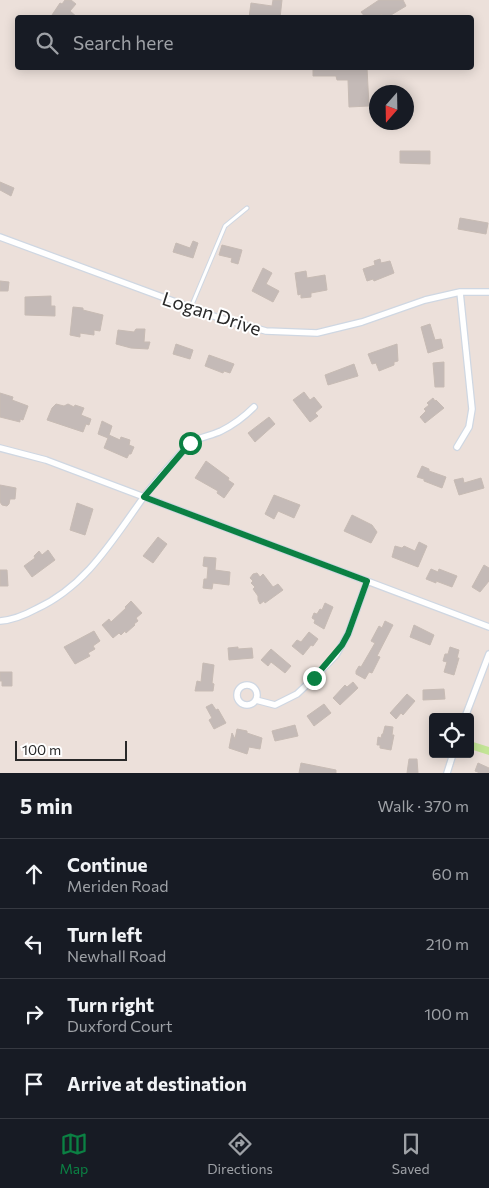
<!DOCTYPE html>
<meta charset="utf-8">
<style>
:root{--surface:#171b24;--page:#20242c;--text:#f1f3f6;--muted:#9ea1a6;--line:#363941;--accent:#0b8043}
body{margin:0;font-family:Commissioner,sans-serif;background:var(--page);color:var(--text)}
.controls{position:absolute;right:15px;bottom:15px;display:grid;overflow:hidden;border-radius:5px;box-shadow:0 2px 12px #0003}
.controls button{width:45px;height:45px;display:grid;place-items:center;padding:0;border:0;border-bottom:1px solid var(--line);background:var(--surface);color:var(--text);font:25px sans-serif}
.compass{position:absolute;left:369px;top:85px;width:45px;height:45px;border-radius:50%;background:var(--surface);box-shadow:0 2px 12px #0003;rotate:200deg}
.scale{position:absolute;left:15px;bottom:12px;width:112px;box-sizing:border-box;padding-left:5px;border:2px solid #292929;border-top:0;font-size:14px;line-height:18px;white-space:nowrap;color:#292929;-webkit-text-stroke:4px #fff;paint-order:stroke}
.stop{position:absolute;width:15px;height:15px;margin:-11px;border:4px solid #0b8043;border-radius:50%;background:#fff}
.stop.end{background:#0b8043;border-color:#fff;box-shadow:0 1px 5px #0008}
.list{margin:0;padding:0;list-style:none}
h2{display:flex;justify-content:space-between;align-items:center;height:65px;margin:0;padding:0 20px;font-size:21px}
h2 small{font-size:16px;font-weight:400;color:var(--muted)}
.list li{display:grid;grid-template-columns:32px 1fr auto;gap:15px;align-items:center;box-sizing:border-box;height:70px;padding:0 20px;border-top:1px solid var(--line)}
.list b{display:block;font-size:19px;white-space:nowrap}
.list p{margin:0;font-size:16px;white-space:nowrap;color:var(--muted)}
.list em{font-size:16px;font-style:normal;color:var(--muted)}
.icon{flex:none;width:28px;height:28px;fill:none;stroke:currentColor;stroke-width:2;stroke-linecap:round;stroke-linejoin:round}
.map{position:relative;flex:none;width:489px;height:773px;overflow:hidden}
.search{position:absolute;background:var(--surface);box-shadow:0 2px 12px #0003;left:15px;right:15px;top:15px;height:55px;display:flex;align-items:center;gap:12px;box-sizing:border-box;padding:0 18px;border-radius:5px;color:var(--muted);font-size:19px}
.sheet{height:345px;background:var(--surface)}
nav{display:flex;justify-content:space-around;align-items:center;box-sizing:border-box;height:70px;border-top:1px solid var(--line);background:var(--surface);font-size:14px;color:var(--muted)}
nav a{display:grid;justify-items:center;gap:2px}
nav .on{color:var(--accent)}
.map>svg:first-child{display:block}
</style>
<div class="map">
<svg width="489" height="773" viewBox="0 0 489 773">
<rect width="100%" height="100%" fill="#ece0da"/>
<path fill="#c3e495" d="M470,741L489,747V755L470,749Z"/>
<path fill="#c4bab7" stroke="#c7bbb4" d="M65,0H71L76,4L70,11L78,18H50L60,3L62,4Z
M273,0H282L280,18H249L251,3L272,6Z
M379,0H403L406,6L386,18L381,14L377,18H366L361,12Z
M313,68H367L369,106L349,107L348,80H337L336,76H313Z
M400,151H430V164L400,163Z
M0,182L14,188L11,196L0,190Z
M460,218L488,223L486,234L458,229Z
M193,241L198,243L193,258L173,252L176,243L190,248Z
M222,245L242,250L238,264L231,262L232,258L219,255Z
M380,259L381,263L390,261L394,273L374,281L373,279L367,281L363,269L375,265L374,261Z
M263,268L272,273L266,284L279,291L273,302L252,291Z
M306,271L307,278L325,275L327,290L311,293V297L301,298V294L298,295L295,273Z
M0,281L9,282L8,291H0Z
M51,296V306H55V316L25,315V297Z
M73,307L83,308V310L103,315L100,331L94,330V335L80,333V337L70,335Z
M430,324L435,340L441,339L443,348L428,353L421,327Z
M136,329H145L144,342H150L148,349L131,348L116,344L118,330L134,332Z
M176,344L193,350L190,359L173,354Z
M397,344L398,361L394,362V365L379,371L376,363L372,364L368,354Z
M209,355L234,364L230,373L224,371L223,373L205,366Z
M444,362V387H435L433,363Z
M354,364L358,376L328,385L325,375Z
M304,392L310,400L314,397L322,407L315,413L318,416L310,422L293,400Z
M0,393L13,397L12,400L28,406L23,420L20,419V422L0,417Z
M433,398L435,401L436,400L444,408L425,423L420,417L426,411L424,409L429,405L427,403Z
M56,404L64,406L68,404L74,407L75,405L84,408L81,415L91,419L89,425L86,424L83,432L47,420L52,408Z
M269,417L275,424L255,442L248,433Z
M102,421L112,426L109,435L120,440L121,437L130,440L129,445L134,447L131,454H129L127,458L104,448L108,438L98,434Z
M206,461L229,478L228,480L234,484L224,498L217,493L218,491L195,478Z
M422,466L429,469V471L446,477L442,488L424,481V479L417,477Z
M463,478L464,483L481,478L484,488L459,495L454,480Z
M0,485L16,488L15,499H10L9,504L7,506L2,505L0,502Z
M274,495L300,505L294,518L278,511L274,519L265,514Z
M77,503L93,509L85,535L70,530Z
M352,515L372,525L377,532L371,543L344,531Z
M158,537L167,544L153,563L143,556Z
M419,542L427,546L418,567L392,557L395,546L402,548L404,546L415,551Z
M48,550L55,560L32,577L24,566L35,558L34,556L39,551L42,555Z
M204,557L216,558L215,570L230,572L229,585L213,583L212,589L203,588L204,579H207L208,567L203,566Z
M484,565L489,568V581L480,592L472,587Z
M431,569L438,572L439,569L457,576L452,587L436,581V583L426,579Z
M0,570H7L8,586H0Z
M257,573L260,577L263,574L273,587L278,584L283,590L265,603L264,601L260,604L258,600V596L253,589L255,587L251,583L253,581L250,578L253,574Z
M131,601L142,613L136,618L138,621L134,624L135,625L126,633L125,631L121,635L119,633L113,638L102,625L109,619L111,622L126,608L125,607Z
M325,603L333,607L324,629L314,623L315,620L312,618L314,613L317,614L320,609L322,610Z
M385,621L393,625L377,656L380,657L372,673L369,672L365,679L356,674V671L359,666L361,667L375,643L371,641L379,626L382,628Z
M414,625L434,635L430,645L410,637Z
M94,631L100,641L93,646L95,649L88,653L90,656L75,664L64,647Z
M309,632L318,639L313,646L311,645L303,655L292,646L297,640L301,642Z
M238,647V649L252,648L253,658L229,660L228,648Z
M450,647L459,650L457,658H459L454,675L444,672L447,662L443,661L445,654H448Z
M271,649L291,666L285,673L271,662L268,666L261,660Z
M203,663L214,665L212,683L214,684L213,691H195L197,681L201,682Z
M0,672H12V686H2V681H0Z
M353,682L358,688L340,705L333,698L345,685L347,687Z
M444,689L445,699L423,700V690Z
M407,694L415,701L403,715L401,713L396,719L390,713Z
M212,704L216,710L218,709L226,723L214,729L209,720L212,718L206,707Z
M324,704L331,713L314,726L307,716Z
M295,725L298,736L275,741L272,731Z
M385,726L393,727L392,735H394L391,750L380,748V745H377L378,737L381,738L382,734H383Z
M237,729L247,731V733L262,738L260,749L249,747L247,754L229,748L232,733L235,739Z
M409,759H417L418,773H407Z
M301,763L336,770V773H299Z
M478,763L489,768V773H480L475,771Z"/>
<g fill="none" stroke-linecap="round" stroke-linejoin="round">
<g stroke="#cfd7e2" stroke-width="5">
<path id="service" d="M191,307L225,226L247,208"/>
</g>
<g stroke="#cfd7e2" stroke-width="8">
<path id="minor" d="M0,237L219,318L266,331L317,333L362,322L425,300L460,292H489
M457,447L469,427L472,409L460,292
M0,448L46,460L489,627
M0,621C13,620 25,615 36,609C86,586 112,541 143,498C157,479 174,461 190,443C200,437 210,436 221,431C233,425 245,416 254,407
M237 695a10 10 0 1 1 20 0a10 10 0 1 1-20 0Z
M256,700L275,705L297,694L314,678L336,655L348,634L367,581
M465,717L489,654
M447,773L453,754"/>
</g>
<use href="#service" stroke="#fff" stroke-width="3"/>
<use href="#minor" stroke="#fff" stroke-width="5.5"/>
</g>
<g fill="none" stroke-linecap="round" stroke-linejoin="round">
<path stroke="#0b8043" stroke-width="6" d="M190,443L144,497L367,581L348,634L342,645L314,678"/>
</g>
<g text-anchor="middle" dominant-baseline="central" stroke-width="4" stroke-linejoin="round" paint-order="stroke">
<g font-size="19" fill="#292929" stroke="#fff">
<text transform="translate(212 313) rotate(18)">Logan Drive</text>
</g>
</g>
</svg>
<div class="controls">
<button><svg class="icon" aria-label="locate" viewBox="0 0 24 24"><circle cx="12" cy="12" r="6"/><path d="M12 2v4M12 18v4M2 12h4M18 12h4"/></svg></button>
</div>
<svg class="compass" viewBox="-18 -18 36 36"><path d="M0-13l5 13h-10z" fill="#e53935"/><path d="M0 13l5-13h-10z" fill="#9ea1a6"/></svg>
<div class="scale">100 m</div>
<div class="stop" style="left:190px;top:443px"></div>
<div class="stop end" style="left:314px;top:678px"></div>
<div class="search"><svg class="icon" aria-label="search" viewBox="0 0 24 24"><circle cx="10" cy="10" r="6"/><path d="M15 15l6 6"/></svg>Search here</div>
</div>
<section class="sheet">
<h2>5 min<small>Walk · 370 m</small></h2>
<ul class="list">
<li><svg class="icon" aria-label="ahead" viewBox="0 0 24 24"><path d="M12 20V5M6 11l6-6 6 6"/></svg><div><b>Continue</b><p>Meriden Road</p></div><em>60 m</em></li>
<li><svg class="icon" aria-label="left" viewBox="0 0 24 24"><path d="M17 20v-9H6M10 6l-5 5 5 5"/></svg><div><b>Turn left</b><p>Newhall Road</p></div><em>210 m</em></li>
<li><svg class="icon" aria-label="right" viewBox="0 0 24 24"><path d="M7 20v-9h11M14 6l5 5-5 5"/></svg><div><b>Turn right</b><p>Duxford Court</p></div><em>100 m</em></li>
<li><svg class="icon" aria-label="arrive" viewBox="0 0 24 24"><path d="M6 21V4h12l-3 4 3 4H6"/></svg><div><b>Arrive at destination</b></div></li>
</ul>
</section>
<nav>
<a class="on"><svg class="icon" aria-label="map" viewBox="0 0 24 24"><path d="M3 6l6-2 6 2 6-2v14l-6 2-6-2-6 2zM9 4v14M15 6v14"/></svg>Map</a>
<a><svg class="icon" aria-label="directions" viewBox="0 0 24 24"><path d="M12 3l9 9-9 9-9-9zM9 14v-3h6M13 9l2 2-2 2"/></svg>Directions</a>
<a><svg class="icon" aria-label="saved" viewBox="0 0 24 24"><path d="M7 4h10v16l-5-4-5 4z"/></svg>Saved</a>
</nav>
